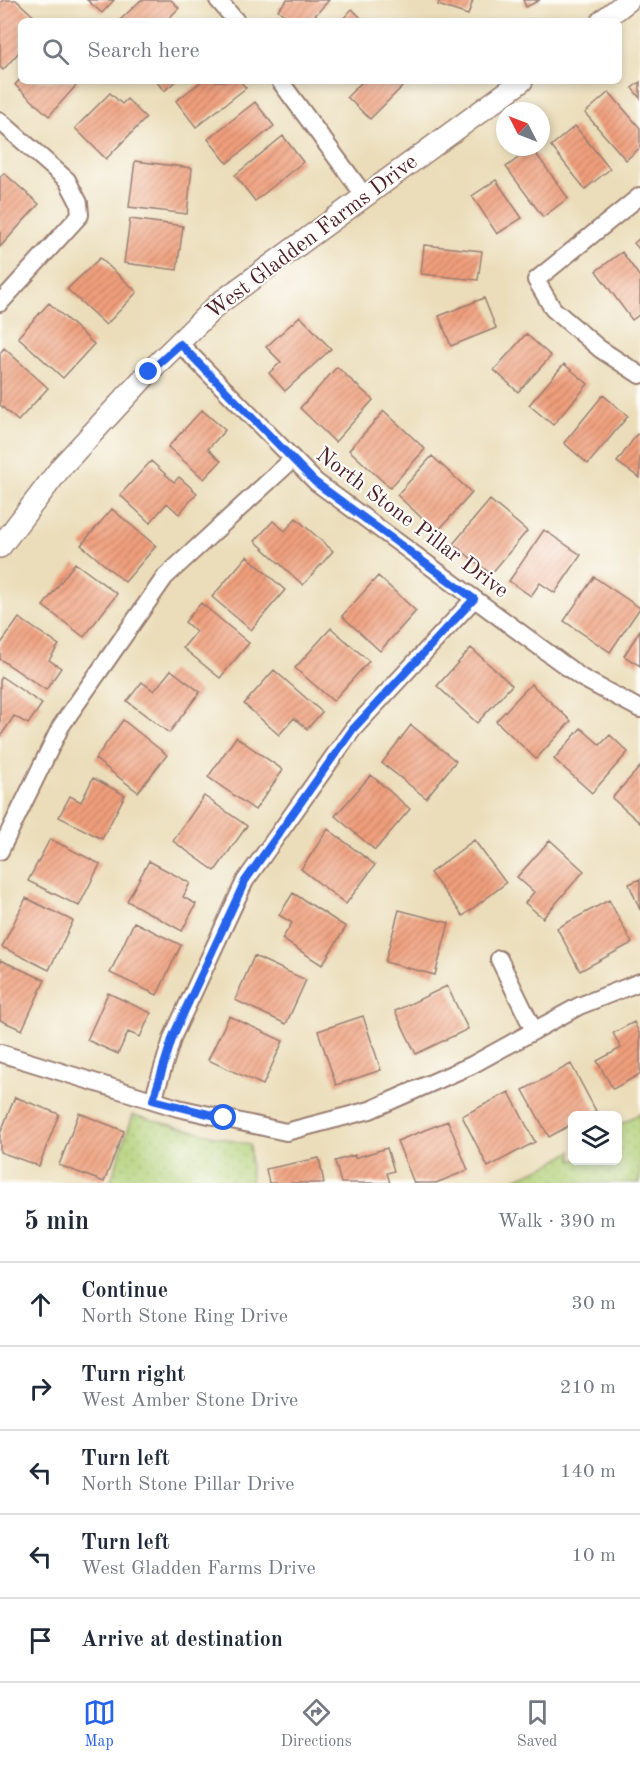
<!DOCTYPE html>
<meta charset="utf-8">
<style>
:root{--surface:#fff;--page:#f2f2f3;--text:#1f2937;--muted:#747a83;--line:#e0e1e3;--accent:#2563eb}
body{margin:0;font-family:"Old Standard TT",serif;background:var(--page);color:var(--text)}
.controls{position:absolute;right:18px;bottom:18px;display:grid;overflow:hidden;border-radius:9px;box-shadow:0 3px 9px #0003}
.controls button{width:54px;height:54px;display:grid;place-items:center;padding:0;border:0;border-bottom:2px solid var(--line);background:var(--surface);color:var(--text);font:30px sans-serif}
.compass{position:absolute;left:496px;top:102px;width:54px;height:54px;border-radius:50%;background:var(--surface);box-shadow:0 3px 9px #0003;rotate:312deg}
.stop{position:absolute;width:18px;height:18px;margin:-14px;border:4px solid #2563eb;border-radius:50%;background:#fff}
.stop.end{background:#2563eb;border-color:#fff;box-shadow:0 2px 6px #0008}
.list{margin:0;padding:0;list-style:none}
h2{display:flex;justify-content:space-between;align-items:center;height:78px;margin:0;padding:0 24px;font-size:26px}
h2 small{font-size:20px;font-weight:400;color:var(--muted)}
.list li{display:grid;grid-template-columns:39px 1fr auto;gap:18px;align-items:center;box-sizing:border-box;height:84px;padding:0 24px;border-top:2px solid var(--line)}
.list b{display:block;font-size:22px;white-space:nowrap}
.list p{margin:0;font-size:20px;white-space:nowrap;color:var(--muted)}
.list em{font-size:20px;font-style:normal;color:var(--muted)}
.icon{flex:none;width:33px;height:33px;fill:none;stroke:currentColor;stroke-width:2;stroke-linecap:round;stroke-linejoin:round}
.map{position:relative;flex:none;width:640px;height:1183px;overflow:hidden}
.search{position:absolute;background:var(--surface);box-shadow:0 3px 9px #0003;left:18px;right:18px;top:18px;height:66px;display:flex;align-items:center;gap:15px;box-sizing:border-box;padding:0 21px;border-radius:9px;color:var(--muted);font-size:22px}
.sheet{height:498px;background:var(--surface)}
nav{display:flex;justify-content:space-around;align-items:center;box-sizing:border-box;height:84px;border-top:2px solid var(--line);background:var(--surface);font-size:16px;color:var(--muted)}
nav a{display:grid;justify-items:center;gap:3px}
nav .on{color:var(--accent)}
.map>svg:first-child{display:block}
</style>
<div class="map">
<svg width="640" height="1183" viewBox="0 0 640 1183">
<defs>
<pattern id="park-dots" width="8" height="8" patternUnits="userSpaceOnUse" patternTransform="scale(1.5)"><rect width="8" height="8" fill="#b0cf76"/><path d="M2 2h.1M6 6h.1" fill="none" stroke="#99b166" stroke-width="1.8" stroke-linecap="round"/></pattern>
<pattern id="building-hatch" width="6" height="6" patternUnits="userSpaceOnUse" patternTransform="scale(1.5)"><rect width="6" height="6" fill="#f09f7c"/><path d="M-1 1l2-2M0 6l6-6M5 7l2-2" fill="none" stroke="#c48166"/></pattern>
</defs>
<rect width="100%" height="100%" fill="#fdfcf7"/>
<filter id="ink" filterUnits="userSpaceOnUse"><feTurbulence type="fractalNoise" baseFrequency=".0167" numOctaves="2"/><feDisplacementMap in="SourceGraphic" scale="12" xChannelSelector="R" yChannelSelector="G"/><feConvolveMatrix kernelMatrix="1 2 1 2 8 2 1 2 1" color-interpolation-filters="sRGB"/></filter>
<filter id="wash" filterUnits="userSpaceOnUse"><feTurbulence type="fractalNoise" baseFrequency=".008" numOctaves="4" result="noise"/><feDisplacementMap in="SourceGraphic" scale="24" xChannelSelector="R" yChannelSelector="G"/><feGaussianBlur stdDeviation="1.35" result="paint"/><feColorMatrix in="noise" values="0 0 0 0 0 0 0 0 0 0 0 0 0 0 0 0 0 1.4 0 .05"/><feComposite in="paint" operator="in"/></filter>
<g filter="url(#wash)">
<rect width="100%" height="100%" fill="#ebddb9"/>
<path fill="url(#park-dots)" stroke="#7d7750" stroke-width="1.5" d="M640,1113V1183H505L552,1163L572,1151V1160H618V1126Z
M133,1115L250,1145L251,1183H110Z"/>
<g id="blocks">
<path fill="url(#building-hatch)" d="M3,0H16L39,21H21V50L3,70L0,67V3Z
M87,0H114L102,13Z
M141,0H171L179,8L166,21H119Z
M287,0H329L310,21H291L278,10Z
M440,0H473L468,15L438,5Z
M523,0H540L526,7Z
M352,9L364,21H341Z
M21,78V81H80L49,116L15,85Z
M156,81H176L164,91Z
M202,81H240L246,88L196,127L176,101Z
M363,81H408L370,119L347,97Z
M640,82V98L632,88Z
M609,92L640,128V148L626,160L585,113Z
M110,93L122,104L127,99L146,118L106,159L75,128Z
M255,102L274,126L227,163L208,139Z
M575,126L610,169L585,189L551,146Z
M283,136L303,162L255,201L235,175Z
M532,148L568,198L543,217L506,167Z
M135,161L192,168L187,214L129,207Z
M4,173L39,204L0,247V177Z
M496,180L522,218L497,234L472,196Z
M130,219L183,226L177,270L124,263Z
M640,238V250L634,243Z
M424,245L482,251L478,280L421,274Z
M622,252L640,277V314L632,320L596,271Z
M100,258L137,292L106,325L67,289Z
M484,298L496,328L451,346L439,316Z
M49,303L94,344L63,378L18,337Z
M300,316L331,349L285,391L269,373L281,362L266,347Z
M526,334L551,356L518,392L494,370Z
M4,348L48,388L18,421L0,405V353Z
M564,364L588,384L553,425L529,405Z
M337,367L373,400L335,442L300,408Z
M603,395L628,416L588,464L564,443Z
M202,410L225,430L208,449L221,461L204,479L168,447Z
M384,411L425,449L390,488L349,450Z
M637,434L640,436V478L617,462Z
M432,456L472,493L437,532L397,495Z
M151,461L174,482L179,477L197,493L179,514L167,503L150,523L120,495Z
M490,500L527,531L491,574L453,544Z
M112,509L156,546L125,582L81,545Z
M296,518L333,551L303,585L255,541L273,521L285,531Z
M544,530L581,555L555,593L540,583L531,596L509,581Z
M247,556L285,590L251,630L212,597Z
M75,563L117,594L84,637L43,606Z
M378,576L416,611L380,651L342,616Z
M594,577L640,608L610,652L564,621Z
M201,603L249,643L220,678L183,648L196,632L185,622Z
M19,618L59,645L49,660L61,668L46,690L0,659V645Z
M331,628L369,661L333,701L295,668Z
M640,630V666L624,656Z
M471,648L512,685L477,723L437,686Z
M171,670L200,692L169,733L127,701L142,682L154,691Z
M274,670L322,712L307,729L294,718L279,735L244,704Z
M2,677L42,704L28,724L14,716L0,737V680Z
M531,684L571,721L536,759L496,721Z
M123,720L167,755L138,792L95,759Z
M411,725L456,761L426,798L382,763Z
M581,728L600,745L610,735L628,752L592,793L554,759Z
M236,737L283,770L255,810L208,777Z
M640,767V823L612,798Z
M371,775L410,809L375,850L335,816Z
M93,778L125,795L102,839L59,817L70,796L81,802Z
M204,796L247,826L215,871L173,841Z
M328,829L375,865L346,904L301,869Z
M50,839L100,864L79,906L28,881Z
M474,840L506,883L463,916L430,873Z
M550,840L584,871L543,918L525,903L534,892L517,877Z
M149,861L190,883L183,897L196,904L182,931L127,901Z
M640,879V910L629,884Z
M293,893L346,927L322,965L282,939L292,923L279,915Z
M26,898L73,921L49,970L2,947Z
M609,900L632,943L580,971L557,928Z
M399,910L449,923L435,975L385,962Z
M134,922L181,945L157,995L110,973Z
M254,956L306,980L286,1024L235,1000Z
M0,960L45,980L22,1030L0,1020Z
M447,986L468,1029L416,1054L395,1011Z
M108,993L151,1013L140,1037L128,1032L118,1054L87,1040Z
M229,1016L283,1041L263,1085L208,1060Z
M363,1016L381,1070L336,1085L318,1031Z
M634,1022L640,1035V1074L613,1089L597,1061L621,1048L613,1033Z
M571,1064L596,1111L588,1116H572V1124L549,1137L523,1090Z
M509,1092L535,1142L488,1167L462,1116Z
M15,1097L59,1114L39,1166L0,1152V1134Z
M79,1113L124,1131L104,1182L59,1165Z
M448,1121L468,1170L436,1183H414L397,1141Z
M387,1148L394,1171L387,1173L390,1183H341L335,1161L355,1155V1158Z
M319,1158L324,1183H269L266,1169Z"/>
</g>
</g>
<g filter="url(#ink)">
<use href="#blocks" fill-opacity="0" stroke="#9a7e72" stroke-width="1.5"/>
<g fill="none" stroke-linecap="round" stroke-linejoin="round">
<g stroke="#9a7e72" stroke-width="20">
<path id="minor" d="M218,0L236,21
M280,81L364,195
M0,121L67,180L79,203L80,215L0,303
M640,196L536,280L553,309L600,349L640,375
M180,344L316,482L582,678L640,709
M0,851L61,726L165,577L293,459
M499,959L534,1031
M0,1053L178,1108L286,1132L370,1110L472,1065L579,1006L640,982
M153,1100L173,1036L245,881L353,729L474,599"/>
</g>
<g stroke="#9a7e72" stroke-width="24">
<path id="tertiary" d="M602,21L629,0
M0,547L62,466L149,372L218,304L522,81"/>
</g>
<use href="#minor" stroke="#fff" stroke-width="16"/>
<use href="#tertiary" stroke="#fff" stroke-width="21"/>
</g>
</g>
<g fill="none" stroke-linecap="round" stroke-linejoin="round" filter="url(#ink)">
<path stroke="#2563eb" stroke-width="8" d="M149,372L180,344L315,482L474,599L353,729L245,881L173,1036L153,1100L224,1118"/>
</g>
<g text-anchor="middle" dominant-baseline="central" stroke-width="4.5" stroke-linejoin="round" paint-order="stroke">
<g font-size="22" fill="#4a1f2b" stroke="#fdfcf7">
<text transform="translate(312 237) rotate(-37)">West Gladden Farms Drive</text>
<text transform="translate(412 523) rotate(37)">North Stone Pillar Drive</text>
</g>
</g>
</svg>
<div class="controls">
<button><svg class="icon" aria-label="layers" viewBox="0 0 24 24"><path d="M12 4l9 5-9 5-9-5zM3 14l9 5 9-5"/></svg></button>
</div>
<svg class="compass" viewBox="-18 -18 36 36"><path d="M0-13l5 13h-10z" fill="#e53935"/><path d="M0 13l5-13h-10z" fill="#747a83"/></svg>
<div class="stop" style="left:224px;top:1118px"></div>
<div class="stop end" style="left:149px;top:372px"></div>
<div class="search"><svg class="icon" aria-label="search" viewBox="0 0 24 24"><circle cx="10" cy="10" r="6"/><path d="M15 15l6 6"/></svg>Search here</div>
</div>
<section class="sheet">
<h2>5 min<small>Walk · 390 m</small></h2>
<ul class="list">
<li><svg class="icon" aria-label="ahead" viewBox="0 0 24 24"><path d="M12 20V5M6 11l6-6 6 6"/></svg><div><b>Continue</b><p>North Stone Ring Drive</p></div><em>30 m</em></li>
<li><svg class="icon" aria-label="right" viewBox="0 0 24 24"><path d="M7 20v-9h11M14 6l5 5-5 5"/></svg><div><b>Turn right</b><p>West Amber Stone Drive</p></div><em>210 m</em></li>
<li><svg class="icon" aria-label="left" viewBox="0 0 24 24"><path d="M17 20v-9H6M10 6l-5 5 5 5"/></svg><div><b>Turn left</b><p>North Stone Pillar Drive</p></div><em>140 m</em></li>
<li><svg class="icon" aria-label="left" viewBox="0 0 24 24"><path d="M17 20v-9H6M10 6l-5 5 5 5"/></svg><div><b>Turn left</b><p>West Gladden Farms Drive</p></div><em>10 m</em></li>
<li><svg class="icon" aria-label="arrive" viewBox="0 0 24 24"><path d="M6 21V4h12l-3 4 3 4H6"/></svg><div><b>Arrive at destination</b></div></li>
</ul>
</section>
<nav>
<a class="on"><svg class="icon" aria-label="map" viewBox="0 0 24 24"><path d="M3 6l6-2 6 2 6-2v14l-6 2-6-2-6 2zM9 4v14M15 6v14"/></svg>Map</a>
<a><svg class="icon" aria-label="directions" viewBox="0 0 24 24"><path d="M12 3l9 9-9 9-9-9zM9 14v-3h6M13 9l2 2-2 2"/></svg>Directions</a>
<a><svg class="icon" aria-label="saved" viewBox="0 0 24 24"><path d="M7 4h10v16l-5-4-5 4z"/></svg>Saved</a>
</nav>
